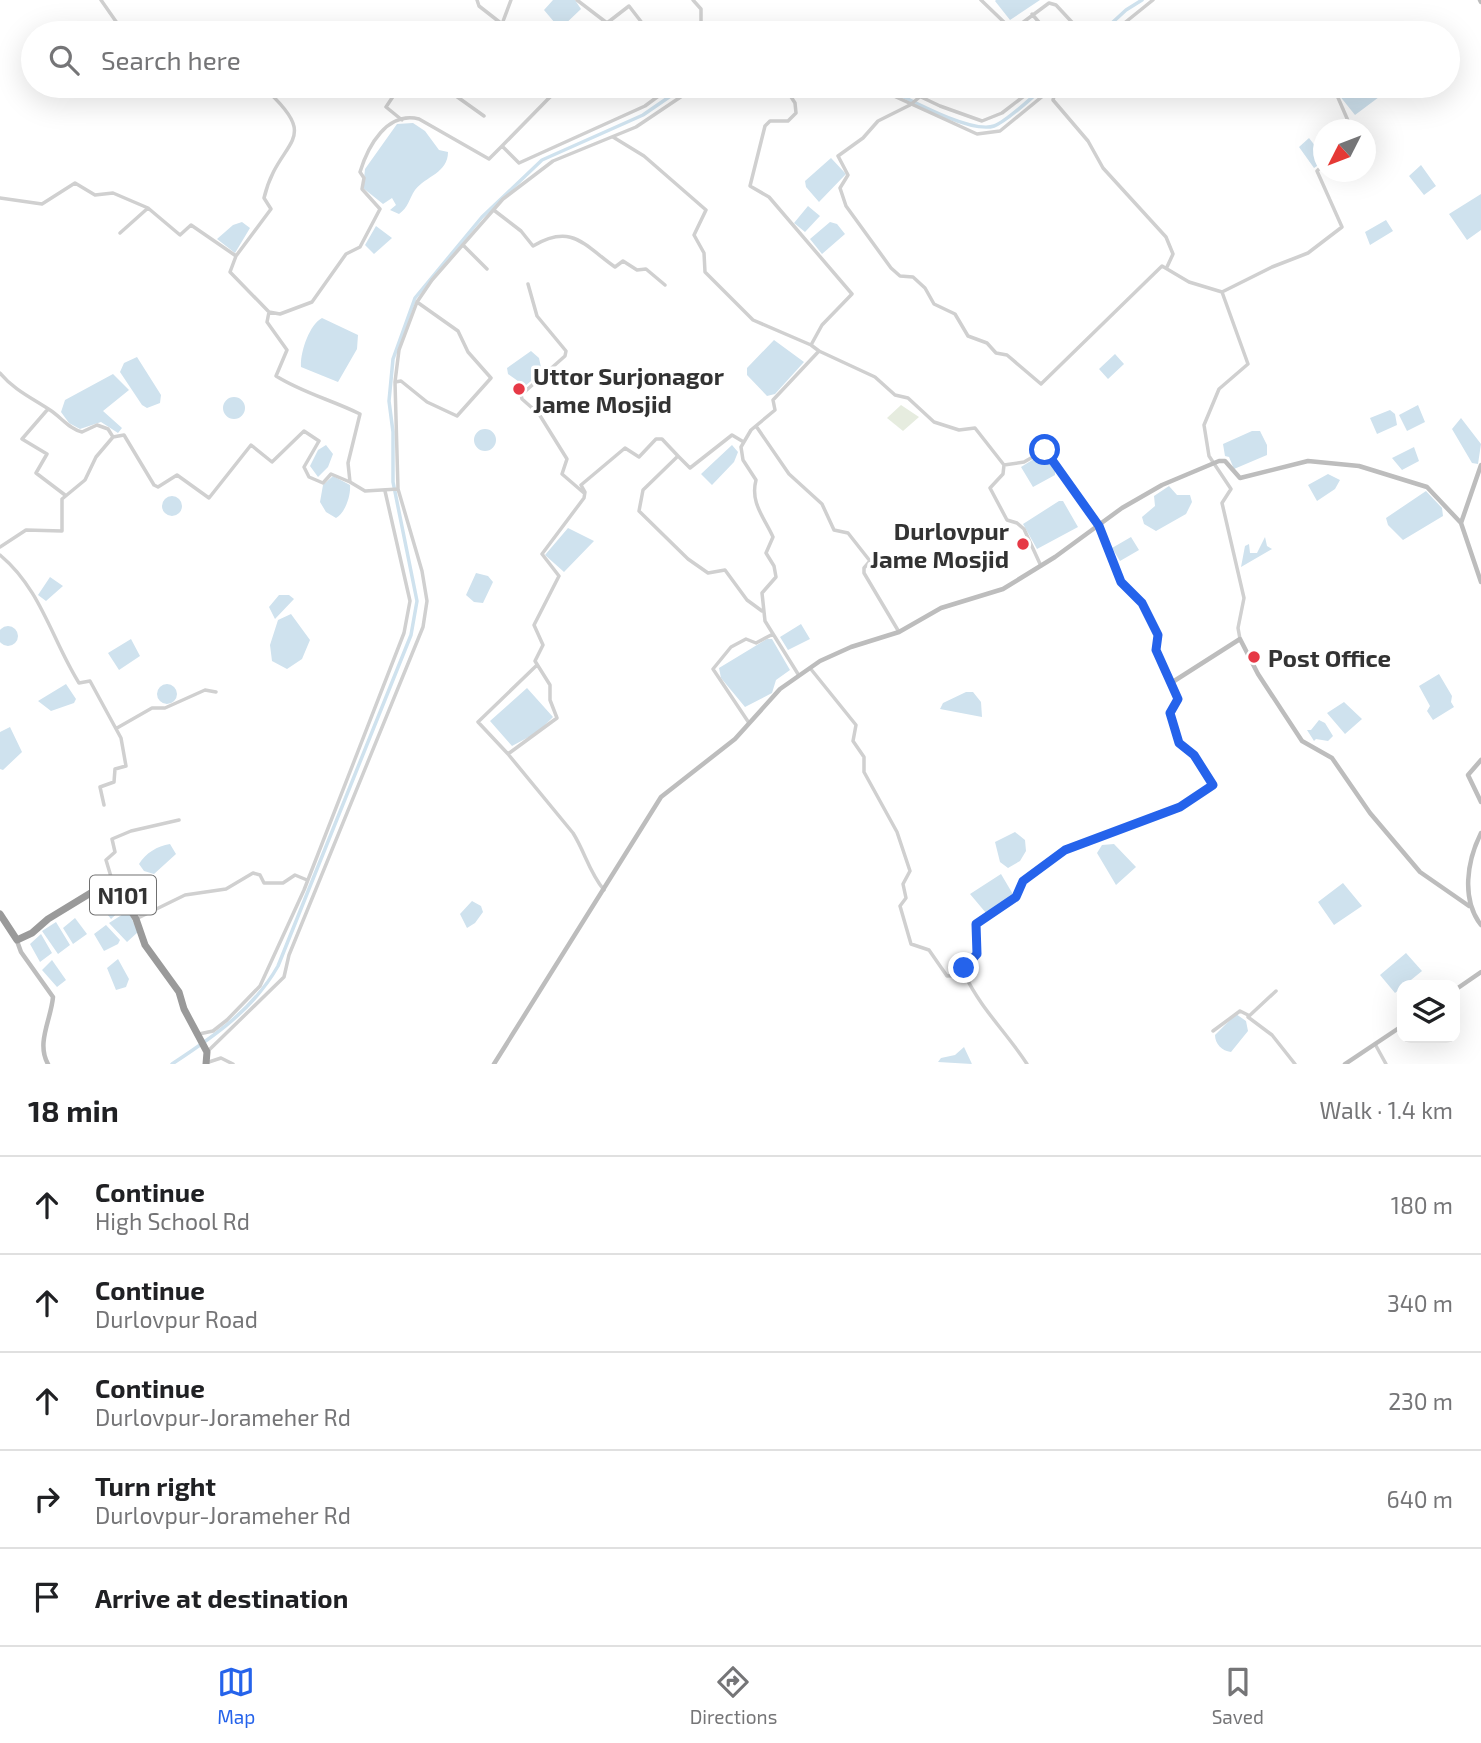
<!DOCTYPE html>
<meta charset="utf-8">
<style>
:root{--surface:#fff;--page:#f2f2f2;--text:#202124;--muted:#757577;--line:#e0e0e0;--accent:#2563eb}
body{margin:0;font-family:"Exo 2",sans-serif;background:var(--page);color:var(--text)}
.controls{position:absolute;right:21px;bottom:21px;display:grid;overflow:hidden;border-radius:14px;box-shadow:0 7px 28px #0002}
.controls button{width:63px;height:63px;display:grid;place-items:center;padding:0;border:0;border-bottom:2px solid var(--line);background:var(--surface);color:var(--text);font:35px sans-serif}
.compass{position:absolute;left:1313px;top:119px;width:63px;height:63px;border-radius:50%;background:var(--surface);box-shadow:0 7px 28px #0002;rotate:228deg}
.stop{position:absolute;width:21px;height:21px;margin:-16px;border:5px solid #2563eb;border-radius:50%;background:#fff}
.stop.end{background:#2563eb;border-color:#fff;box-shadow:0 2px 7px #0008}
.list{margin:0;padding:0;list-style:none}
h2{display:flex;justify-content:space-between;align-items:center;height:91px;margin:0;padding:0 28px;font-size:30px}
h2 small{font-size:23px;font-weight:400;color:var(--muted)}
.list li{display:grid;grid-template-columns:46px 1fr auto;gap:21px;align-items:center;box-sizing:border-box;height:98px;padding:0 28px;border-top:2px solid var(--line)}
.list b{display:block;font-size:26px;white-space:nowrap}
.list p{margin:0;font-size:23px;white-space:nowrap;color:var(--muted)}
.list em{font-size:23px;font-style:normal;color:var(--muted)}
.icon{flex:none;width:38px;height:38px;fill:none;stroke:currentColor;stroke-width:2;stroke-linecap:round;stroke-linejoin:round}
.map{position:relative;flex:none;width:1481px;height:1064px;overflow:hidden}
.search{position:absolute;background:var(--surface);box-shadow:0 7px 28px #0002;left:21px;right:21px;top:21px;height:77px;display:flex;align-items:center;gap:18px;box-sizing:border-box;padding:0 24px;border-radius:38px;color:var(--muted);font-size:26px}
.sheet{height:581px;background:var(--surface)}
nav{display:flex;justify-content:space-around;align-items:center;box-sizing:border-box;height:98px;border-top:2px solid var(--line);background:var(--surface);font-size:19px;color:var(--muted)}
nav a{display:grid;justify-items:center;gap:4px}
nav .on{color:var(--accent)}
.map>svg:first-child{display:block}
</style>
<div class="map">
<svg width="1481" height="1064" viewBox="0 0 1481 1064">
<rect width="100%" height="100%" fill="#fff"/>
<path fill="#e6ecdf" d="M901,405L919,417L903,431L887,418Z"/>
<path fill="#cfe2ee" d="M553,0H575L581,9L560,29L544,10Z
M1040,0L1010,20L995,1L996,0Z
M1348,86H1382L1387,91L1355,115L1339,95Z
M413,123L425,131L439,150L448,152C448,173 426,176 415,190C409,199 408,208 399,214L390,210L396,205L392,198L383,204L363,188L365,169L397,124Z
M1309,138L1323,156L1320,164L1314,168L1299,147Z
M831,158L846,174L819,202L806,187L805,181Z
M1421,165L1436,186L1424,195L1409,176Z
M1481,194V230L1467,240L1449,214Z
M808,206L820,216L805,232L794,223Z
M1386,220L1393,231L1370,245L1365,232Z
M242,222L250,228L235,253L217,239L233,225Z
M830,222L837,224L845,234L822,254L810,239Z
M376,226L392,238L374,254L365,245Z
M322,318L358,335L357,349L338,382L301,367C300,353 309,325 322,318Z
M774,340L804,362L775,394L767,396L747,375V368Z
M531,351L539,358L542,372L525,386L508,374L507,368Z
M1115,354L1124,364L1108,379L1099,369Z
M137,357L161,395L160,403L147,408L142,405L120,372L124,363Z
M113,374L129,390L103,411L122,428L118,433L101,422L80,429L69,423L61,412L65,400Z
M223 408a11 11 0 1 1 22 0a11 11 0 1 1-22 0Z
M1418,405L1425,422L1407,431L1399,415Z
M1390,410L1395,414L1397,425L1377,434L1370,418Z
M1461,418L1481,444L1478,464L1472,463L1452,429Z
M474 440a11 11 0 1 1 22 0a11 11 0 1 1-22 0Z
M1252,431H1260L1267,445V455L1234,469L1229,457L1225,456L1223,444Z
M326,445L333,454L328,467L318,477L310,466L318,450Z
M732,445L738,452L734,462L712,485L701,474Z
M1414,447L1419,461L1402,470L1392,458Z
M1045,452L1055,467V475L1033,487L1021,467Z
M1328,474L1340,480L1335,489L1317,501L1308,485Z
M333,476L350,485C351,496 345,513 336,518L326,512L320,502L323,485Z
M1169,486L1177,495H1190L1192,502L1186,514L1156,531L1144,524L1142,517L1155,506L1154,496Z
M1426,491L1442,508L1443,516L1403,540L1388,525L1386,518Z
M162 506a10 10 0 1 1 20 0a10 10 0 1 1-20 0Z
M1059,501H1063L1078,527L1037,549L1023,524Z
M568,528L594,541L564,572L545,555Z
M1131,537L1139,550L1120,561L1112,548Z
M1265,537L1267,546L1272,549L1241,567L1245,546L1249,544L1250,553H1257Z
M476,573L488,576L493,582L483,603L474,602L466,595Z
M50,577L63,586L46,601L38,595Z
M279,595H289L294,599L275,619L269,607Z
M291,614L310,640L302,659L287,669L272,661L270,645L278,620Z
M801,624L810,639L788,650L780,637Z
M-2 636a10 10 0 1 1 20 0a10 10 0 1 1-20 0Z
M131,639L140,656L119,670L108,653Z
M767,639H772L790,670L776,680L772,693L745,707L721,678L719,668Z
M1439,674L1452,696L1451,702L1454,707L1433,720L1427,711L1430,706L1419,686Z
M157 694a10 10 0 1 1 20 0a10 10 0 1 1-20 0Z
M66,684L76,699L74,703L51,711L38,701Z
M527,688L553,717L538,732L512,746L490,721Z
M966,692H973L981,702L982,717L940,709L943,703Z
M1344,702L1362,719L1345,734L1327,713Z
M1319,720L1325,723L1333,736L1328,741L1316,739L1314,741L1307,730H1311Z
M10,727L22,752L3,770L0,769V732Z
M1015,832L1025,840L1026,851L1020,861L1008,868L1000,862L995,842Z
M170,844L176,854L154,874L144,871L139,864C146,853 157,846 170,844Z
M1114,844L1136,867L1116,885L1097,853L1102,845Z
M1001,874L1014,896L986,913L970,894Z
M1343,883L1362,906L1334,925L1318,902Z
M109,889L124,907L111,919L94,898Z
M472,901L481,906L483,912L475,923L467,928L460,914Z
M128,911L138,932L127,942L109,923Z
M75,918L87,934L73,944L63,928Z
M56,922L70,945L58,954L42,931Z
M106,925L120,940L118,944L104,951L94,934Z
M41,934L52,953L40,962L30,944Z
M1406,953L1422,971L1395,993L1380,975Z
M118,959L129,979L126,987L116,990L107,968Z
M52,960L66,980L57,987L42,970Z
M1236,1014L1246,1021L1248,1031L1231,1052C1222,1051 1215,1044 1215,1035Z
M964,1047L972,1064L938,1062L941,1058L955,1055Z"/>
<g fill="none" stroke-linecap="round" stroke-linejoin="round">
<path stroke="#cfe2ee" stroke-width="3.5" d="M1101,33L1126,10L1142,0
M882,86C905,97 970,134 994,126C1008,121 1033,96 1045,86
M172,1064C213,1037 253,1010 278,966L411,635L417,601L393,482V432L389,401L393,359L415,298L482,217L542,160L643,115L685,86"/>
<path stroke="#d0d0d0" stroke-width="3.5" d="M101,0L124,33
M477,0L479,6L502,24L511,0
M577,0L607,23L629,6L646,28L635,33
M693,0L701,9V22L710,33
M981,0L1007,25L997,33
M1032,14L1048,33
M1007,25L1014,29L1049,3L1056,5L1082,33
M797,33H800
M1112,33L1153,0
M400,86L386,107L402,120
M442,86L484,116
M784,86L795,103L796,113L788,121H770L765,126L750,186L769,197L852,294L822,325L811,345
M872,86L977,134L1000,131L1055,86
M898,86L940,106L982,121L1002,113L1037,86
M933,86L910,105L878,121L863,138L838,156L848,175L840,188L846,206L891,268L900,276L913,277L925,288L934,304L955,314L968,336L987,343L996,353L1007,355L1041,384L1162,266L1189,282L1222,292L1248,364L1219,389L1204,425L1209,456L1231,489L1222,503L1244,598L1238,628L1240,639
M1057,86L1053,100L1088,141L1103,168L1166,237L1173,254L1167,267
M1344,86L1336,93L1352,130
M218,88L220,86
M613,137L644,156L706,210L694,235L704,253L705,272L753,320L811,345L819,351
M502,146L550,97L566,86
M0,198L42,204L75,183L95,195L113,193L148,208L180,235L191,225L236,256L230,272L269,312L267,322L287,350L276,376C303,393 332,400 360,414L348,463L350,482L365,491L398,489
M495,211L521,231L533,246C572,223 584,245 615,267L623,261L637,270L646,269L665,285
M120,233L148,208
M463,245L487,269
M236,256L271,209L264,198C278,137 326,143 262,86
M528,284L537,316L566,351L565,356L521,395L522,399L539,414L567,459L562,474L584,493
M1222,292L1272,267L1308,253L1342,227L1317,171L1324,164
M269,312L280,314L312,302L346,254L360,247L380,209L362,189L364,178L360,172C368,146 387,111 419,119L489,159L502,146L519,163L645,106L672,86
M0,373C14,390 32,398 50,410C61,417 69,429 82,432L97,425L108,429L113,437L96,457L85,480L62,499V531L26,530L0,547
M395,382L399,350L417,302L432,280L503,199L553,161L636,127L697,86
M48,409L22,439L47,454L36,473L65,495
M756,426L789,474L822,504L834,530L848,533L870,561L864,568V573L899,632
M113,437L124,435L154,485L158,487L177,475L209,498L251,445L272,462L304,431L319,441L304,467L309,477L323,483L331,474L350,482
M678,456L690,468L732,435L742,441
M1004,465L1003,474L990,488L1007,520L1017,523L1024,529L1041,566
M0,555C41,589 52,640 79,683L90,681L121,738L126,766L115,769L114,782L100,787L104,805
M810,668L856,725L853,741L864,757V772L897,832L910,871L903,884L906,898L900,906L911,944L929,950L947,976L965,975C981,1009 1007,1033 1027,1064
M798,674L765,621L762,593L776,577L774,566L766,553L773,537C764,517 750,503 756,480L743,460L741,447L751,430L775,410L773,400L819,351L875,377L895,395L908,398L934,422L959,430L975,428L1004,465L1024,462L1045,450L1099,526
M749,723L713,669L731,647L746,639L756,643L773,634
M117,728L152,708H165L205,690L216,692
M508,754L478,722L536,666
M112,880L106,860L115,852L112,839L131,831L179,820
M604,890C589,872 585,852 573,833L508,754L557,718L550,700V685L535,661L543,645L534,625L559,576L542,554L584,498L585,492L581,485L625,448L639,457L656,439H662L678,456L643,490L639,511L688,559L708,573L725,570L747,600L762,611
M138,918L185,895L226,889L253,873L260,875L264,883H283L295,875L307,880
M963,973L967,961L977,954L976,924L1016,897L1023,881L1065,850L1180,807L1212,786L1192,752L1179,743L1170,713L1178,699L1171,683
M1276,991L1248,1017L1272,1035L1295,1064
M1213,1031L1240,1011L1248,1015
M199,1034L213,1031L227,1020L260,986L304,890L404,633L410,601L385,491
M1375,1044L1386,1064
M207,1052L284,977L289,955L423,627L427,601L422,571L398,489L395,382L401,381L427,402L457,416L491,378L468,352L458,331L417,302
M206,1063L221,1058L233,1064"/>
<path stroke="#bdbdbd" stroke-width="4.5" d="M1480,0L1481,2
M1481,465L1461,523L1481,582
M1099,526L1117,576L1125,588L1139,599L1158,635L1156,650L1171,683L1240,639L1258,674L1302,741L1332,758L1370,813L1420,872L1469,906
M1481,760L1468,775L1481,802
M1481,833C1467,861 1461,899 1481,925
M17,941L21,952L53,997C51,1020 36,1043 48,1064
M1455,990L1481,972
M494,1064L661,797L735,739L780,689L820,661L851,647L899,632L941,608L1003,589L1055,557L1122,508L1162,485L1219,461H1225L1240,478L1308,461L1359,466L1427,487L1461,523
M1345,1064L1402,1026"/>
<path stroke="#9a9a9a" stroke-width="7" d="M0,914L17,940L32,933L48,919L112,880L136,919L145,945L179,992L184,1009L207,1052L206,1064"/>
</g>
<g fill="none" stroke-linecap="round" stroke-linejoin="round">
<path stroke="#2563eb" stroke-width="9" d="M964,968L977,954L976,924L1016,897L1023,881L1065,850L1180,807L1213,785L1194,755L1179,743L1170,713L1178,699L1156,650L1158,635L1142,603L1121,582L1099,526L1045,450"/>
</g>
<g fill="#e63946" stroke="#fff" stroke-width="2.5">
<circle cx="519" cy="389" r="7"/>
<circle cx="1023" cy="544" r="7"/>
<circle cx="1254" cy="657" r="7"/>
</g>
<g text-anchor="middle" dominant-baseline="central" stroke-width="7" stroke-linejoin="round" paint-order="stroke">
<rect fill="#fff" stroke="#707070" stroke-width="2" x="90" y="875.5" width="66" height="39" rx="5"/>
<g font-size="23" font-weight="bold" fill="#333">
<text x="123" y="895">N101</text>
</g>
<g font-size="24" font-weight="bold" fill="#333" stroke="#fff" text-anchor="start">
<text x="533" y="375">Uttor Surjonagor<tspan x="533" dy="28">Jame Mosjid</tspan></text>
<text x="1009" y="530" text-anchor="end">Durlovpur<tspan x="1009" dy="28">Jame Mosjid</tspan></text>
<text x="1268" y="657">Post Office</text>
</g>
</g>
</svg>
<div class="controls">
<button><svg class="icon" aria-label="layers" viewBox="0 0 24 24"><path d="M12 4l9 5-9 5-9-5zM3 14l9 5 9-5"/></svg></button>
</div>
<svg class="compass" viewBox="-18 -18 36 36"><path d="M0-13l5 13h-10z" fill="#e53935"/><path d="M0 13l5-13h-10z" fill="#757577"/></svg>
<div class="stop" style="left:1045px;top:450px"></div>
<div class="stop end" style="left:964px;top:968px"></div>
<div class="search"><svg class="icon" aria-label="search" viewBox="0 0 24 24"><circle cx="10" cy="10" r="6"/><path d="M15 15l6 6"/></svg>Search here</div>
</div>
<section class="sheet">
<h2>18 min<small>Walk · 1.4 km</small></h2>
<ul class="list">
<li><svg class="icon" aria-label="ahead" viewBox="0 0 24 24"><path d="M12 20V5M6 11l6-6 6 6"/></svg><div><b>Continue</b><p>High School Rd</p></div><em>180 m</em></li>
<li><svg class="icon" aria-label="ahead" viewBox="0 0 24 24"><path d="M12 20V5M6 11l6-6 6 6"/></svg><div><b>Continue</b><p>Durlovpur Road</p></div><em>340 m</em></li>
<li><svg class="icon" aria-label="ahead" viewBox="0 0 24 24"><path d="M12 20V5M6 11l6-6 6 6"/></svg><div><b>Continue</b><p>Durlovpur-Jorameher Rd</p></div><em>230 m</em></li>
<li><svg class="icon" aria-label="right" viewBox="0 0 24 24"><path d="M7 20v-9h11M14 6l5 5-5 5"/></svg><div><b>Turn right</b><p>Durlovpur-Jorameher Rd</p></div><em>640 m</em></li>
<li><svg class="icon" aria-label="arrive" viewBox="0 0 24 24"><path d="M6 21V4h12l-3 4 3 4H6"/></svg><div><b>Arrive at destination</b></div></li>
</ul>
</section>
<nav>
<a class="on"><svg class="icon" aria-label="map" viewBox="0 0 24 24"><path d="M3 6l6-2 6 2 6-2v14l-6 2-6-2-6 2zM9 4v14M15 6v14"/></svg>Map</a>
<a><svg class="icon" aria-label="directions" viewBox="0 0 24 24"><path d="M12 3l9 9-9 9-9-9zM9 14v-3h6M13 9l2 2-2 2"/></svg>Directions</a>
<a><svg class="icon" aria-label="saved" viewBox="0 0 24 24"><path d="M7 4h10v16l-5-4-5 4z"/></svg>Saved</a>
</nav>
